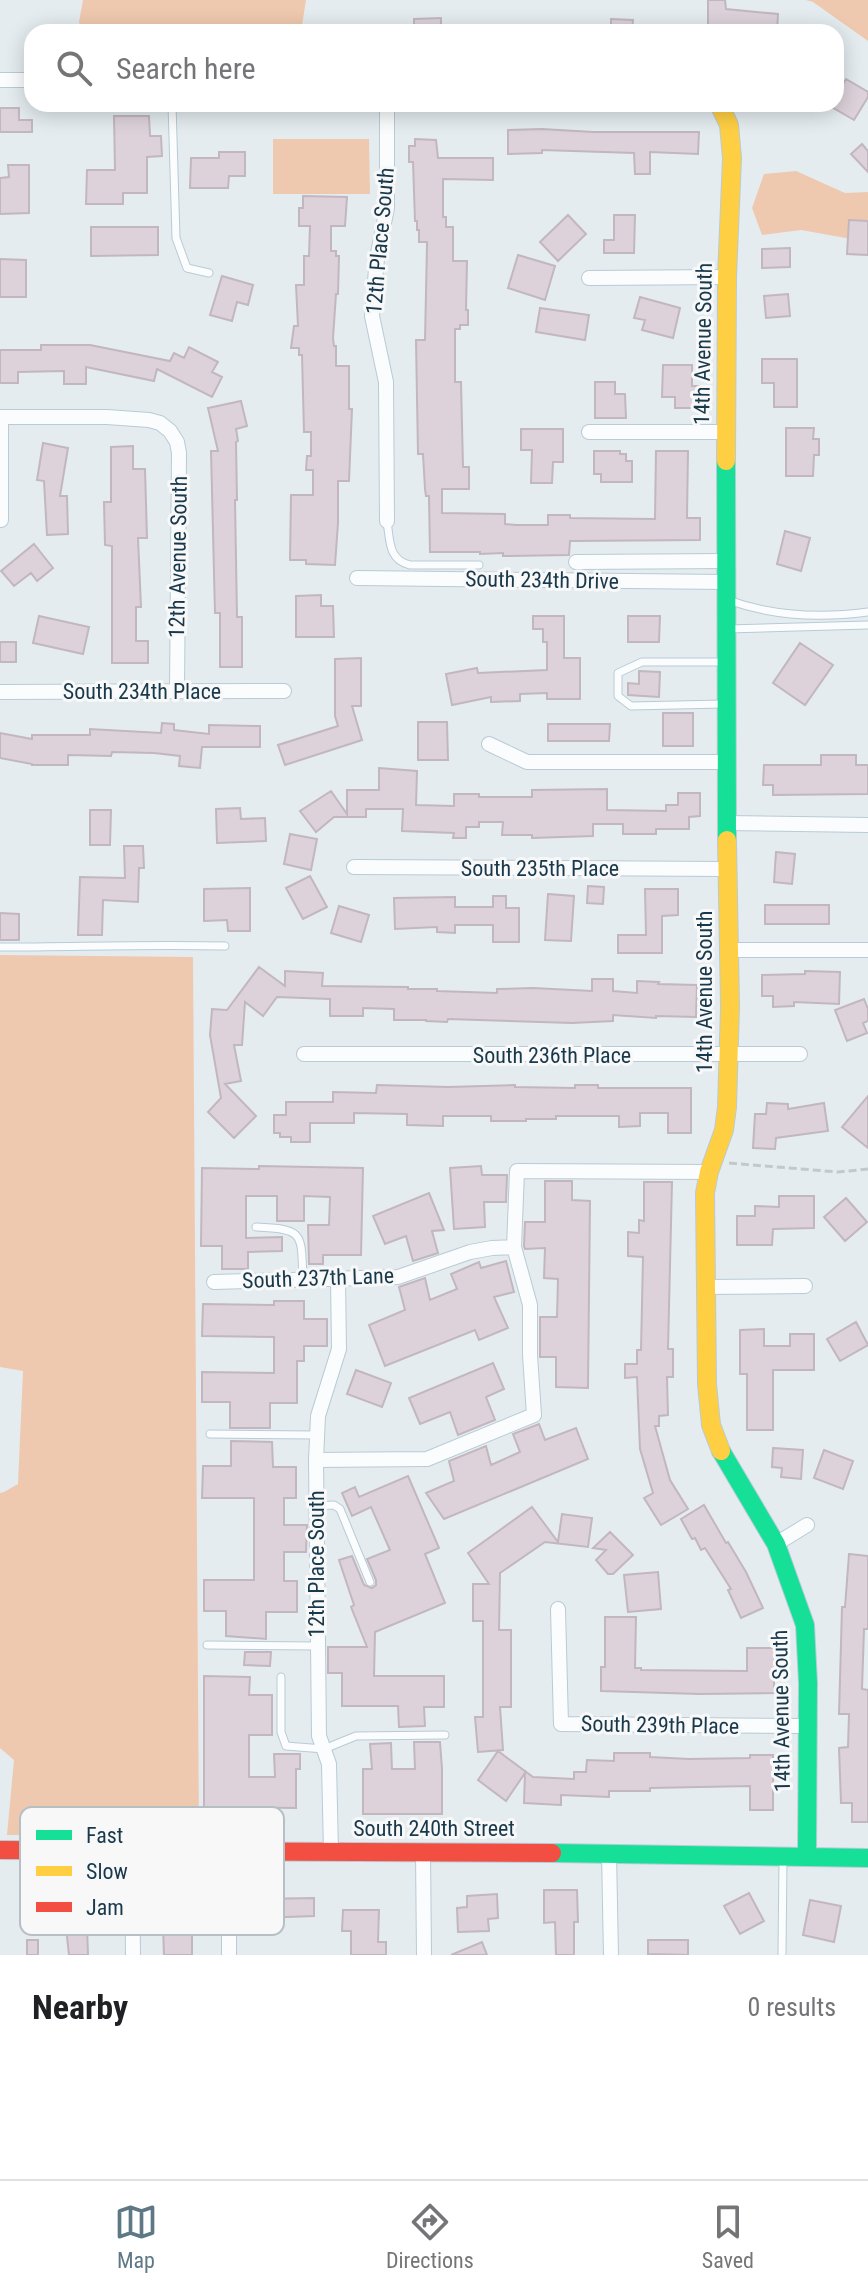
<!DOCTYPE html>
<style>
:root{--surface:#fff;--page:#f2f2f2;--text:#202124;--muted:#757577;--line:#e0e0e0;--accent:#5f7885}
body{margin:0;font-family:"Roboto Condensed",sans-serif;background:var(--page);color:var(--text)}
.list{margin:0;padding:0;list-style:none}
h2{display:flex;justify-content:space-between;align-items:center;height:104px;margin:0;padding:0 32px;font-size:34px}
h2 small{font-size:26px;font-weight:400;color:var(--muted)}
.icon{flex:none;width:44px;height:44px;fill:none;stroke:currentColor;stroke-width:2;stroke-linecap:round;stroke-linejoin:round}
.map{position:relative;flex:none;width:868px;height:1955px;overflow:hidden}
.search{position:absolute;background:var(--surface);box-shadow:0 4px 20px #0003;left:24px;right:24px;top:24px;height:88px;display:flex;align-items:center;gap:20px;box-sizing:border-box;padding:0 28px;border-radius:24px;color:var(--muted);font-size:30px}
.sheet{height:224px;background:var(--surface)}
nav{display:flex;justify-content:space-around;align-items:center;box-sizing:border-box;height:112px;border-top:2px solid var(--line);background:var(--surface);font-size:22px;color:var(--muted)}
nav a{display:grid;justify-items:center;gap:4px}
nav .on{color:var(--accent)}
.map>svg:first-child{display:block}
</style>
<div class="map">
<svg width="868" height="1955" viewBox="0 0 868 1955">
<rect width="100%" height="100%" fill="#e4ecf0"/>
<path fill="#efc9af" d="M83,0H306L301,32H83L79,22Z
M806,0H868V41L813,2Z
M273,139H369L370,194H273Z
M796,171L845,193L868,192V242L801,230L762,235L752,208L764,174Z
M0,955L193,957L199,1836L7,1835L14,1760L0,1748V1493L4,1492L18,1484L23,1371L0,1367Z"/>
<path fill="#ddd2da" stroke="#c2b7be" stroke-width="2" d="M708,0H725L726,9L778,14L777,32H735L736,28H708Z
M441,18V32H414V19Z
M611,19L633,20L632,32H611Z
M846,79L868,92V97L854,120L830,106L836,104V96Z
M0,108H19V120H32V132H0Z
M114,116H149L150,136H161L162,156L147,157V193H123V204H86L87,170H115Z
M542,129L593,132H699L698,154L650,152V174H635L634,153L542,150V153L508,154V130Z
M415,139L436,140L438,158H493V180L443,179V217H446V227H453V261H467L466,310H468V325H460V329H455V382H461L463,467H469V489H442V513L505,514V524L516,525H548V515H570V518L655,519L656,451H688L687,518H700V540L570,541L569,555L503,556V553L480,554V552H430L429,496H426L425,489L423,454H418L416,340H425L427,245V242H419V230H417V221H415L413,162H409V146H415Z
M862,144L868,151V172L851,154Z
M219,152H245V176H229L228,188H190L191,158H219Z
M8,165H29V213L0,214V178L9,177Z
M303,196L347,197L345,226H331V251H336V256H339L338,294H336L333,338L334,346H336V366H349V409H352L349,481H338V523L335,565L306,564V560H290L291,495H313V470H306L307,456H311V432H304L302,355H299V348H291L294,326H298L296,285H304V256H309L310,226H299V208H303Z
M568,215L586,234L558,261L540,242Z
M614,215H635L634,253H604V240H614Z
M849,220L868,221V255L847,254Z
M91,227H158V255L91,256Z
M790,248V267L762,268V249Z
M518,255L555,266L545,300L508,288Z
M0,259L26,260V297H0Z
M222,276L253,285L248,305L237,302L232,321L210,315Z
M788,294L790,316L766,318L764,296Z
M640,297L680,308L673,338L642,330L645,320L634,318Z
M540,308L589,315L585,340L536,332Z
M41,345H90L170,361L174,353L184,358L189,347L218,362L212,372L222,377L212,397L157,369L154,381L86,367V384H64V371L18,372V383H0V350H41Z
M762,359H797V407H774V383H762Z
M663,365H692V386H700V408H675V397H662Z
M595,382H615V394H625L626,418H595Z
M241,401L247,426L236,429L238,441L236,442L237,500H235L237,617H242V667H220V613H215L211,451H218L208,408Z
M786,428H814L813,439H819V455H814L813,476H786Z
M521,429H563V462H553L552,483H531L532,450H521Z
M43,443L68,448L60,496H67L68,534L47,535L44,481L37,480Z
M133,446V469H145L147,538H138L141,607H136V641H148V663H112V546L105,545L104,502H111V447Z
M594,451H620V454H626V461H632V482H601V474H594Z
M785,531L810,538L801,571L777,564Z
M34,544L53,568L37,581L31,573L14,586L1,571Z
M321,595V606H333L334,637H296V596Z
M39,616L89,627L83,654L33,643Z
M533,616H564V658H580V699H547V693L520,694V701L491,702V697L452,705L446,674L477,668L478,673L547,670V642H543V629H533Z
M628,616H660L659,642H628Z
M0,642H16V662H0Z
M800,643L833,665L805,705L773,683Z
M361,658V706H352L362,740L285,765L278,745L338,726L335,716V659Z
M639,671L660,672L659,697L628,695V683L639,684Z
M663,713H693V746H663Z
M418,722H447L448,760H418Z
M162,723L174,724V730L209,734V725L260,726V747H202L200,768L179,766L180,756L154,753L112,752L111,756L68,755V765H32V764L0,758V733L32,739V735H90V729L161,733Z
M548,724H610L609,741H548Z
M821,755H856V765H868V794L773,795V785H763L764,765H821Z
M379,768L417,771L416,805L454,806V794H479V797H532V790L607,789V810L666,811V805H678V793H700V816L689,817V829H656V834H623V824H593V836L532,838V835H502L503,822H479V827H466V838H453L454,833L402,831L403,809H366V817H334L316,832L300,811L331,791L347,814V790H379Z
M240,808L241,819L265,818L266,841L217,843L216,809Z
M90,810H111L110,845H90Z
M290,834L317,839L311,870L284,864Z
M124,846H143L144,868H139L138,902L103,900L102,935H78L80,877L125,878Z
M776,852L795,854L792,884L774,882Z
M310,876L327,907L303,919L286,888Z
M588,886L604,887L603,904L587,903Z
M250,888V931H228L227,920L204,921V889Z
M645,889H678V915L662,916V953H618V935H646Z
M548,894L574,896L571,941L545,940Z
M493,896H506V908H519V942H493V925H455V933L437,932V927L395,929L394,898L455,897V907H493Z
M765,905H829V924H765Z
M339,906L369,915L361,942L331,933Z
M0,913L19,914V940H0Z
M259,967L285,986V971L323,973L322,986L408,987V989H437V991L497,993V989L533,988L592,991V979H613V991L637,993V981L659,982L658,984L697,985L696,1017L656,1016V1018L613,1015V1021L572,1023L448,1019L447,1022L426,1021V1020H394V1009L363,1008V1016H330V999L277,997L263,1016L245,1002L242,1045H234L241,1081L225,1084L256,1116L234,1138L208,1112L221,1098L210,1035L212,1009L227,1010Z
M805,971L840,972L839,1004L794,1002V1006L773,1007V996H762V975L805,974Z
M864,999L868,1009V1021L863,1023L867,1033L847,1041L835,1010Z
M377,1085L448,1087L515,1085V1087L575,1088V1085H598V1088H691V1133H668V1113H640V1126L619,1127V1116H556V1119H526V1121H491V1116H443V1126L407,1125V1114L354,1113V1123H310V1142H291V1137H280V1133H274V1115H286V1102H333V1092L376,1093Z
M868,1096V1148L842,1127Z
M767,1103L788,1104V1109L824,1103L828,1131L776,1138L775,1149L753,1148L755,1114H766Z
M259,1166L363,1168L361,1255H323V1264H309L308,1225H329L330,1197L304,1196V1221H277V1196H246V1238L282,1237V1251L248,1252V1269H222V1246H201L202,1168L259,1169Z
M481,1166L482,1175H507L506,1202H484L485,1227L454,1229L450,1168Z
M545,1181H572V1200L590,1201L588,1388L556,1387V1357H540V1317H557L558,1279L544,1278L545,1248L525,1249L524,1246L525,1222H545Z
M644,1182H672L668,1349H673V1377H667L668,1415L659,1416V1426H655L670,1480L688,1509L661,1525L644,1498L653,1493L640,1449L637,1377L625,1378V1364H637V1350H641L643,1257L628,1256V1232L639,1233V1220L644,1221Z
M429,1193L444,1230L432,1231L438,1253L413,1261L406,1236L385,1244L373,1216Z
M779,1196H814V1228L773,1229L772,1245H737V1216H755V1206L779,1207Z
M846,1198L867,1222L845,1241L824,1217Z
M506,1261L514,1292L494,1297L508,1328L479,1340L475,1330L385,1366L369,1325L405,1310L399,1287L425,1278L430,1300L457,1289L451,1274L479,1262L481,1268Z
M274,1301H304V1319H327V1346H304V1361H297V1403H270V1428H230V1402H202V1372L274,1373V1337L202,1336L203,1304L274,1305Z
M856,1322L868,1345L840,1361L827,1339Z
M764,1329V1346H790V1334H814V1370H773V1430H747V1374H740V1330Z
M493,1363L504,1389L486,1397L495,1420L458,1435L450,1412L420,1424L409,1398Z
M356,1370L391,1383L382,1407L347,1394Z
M539,1424L545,1440L576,1428L588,1459L444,1519L426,1493L454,1481L449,1461L486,1446L491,1465L520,1452L513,1434Z
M231,1441L272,1442L273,1467H296V1498H284V1525H307L306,1552H284V1581H297V1612H266V1639L226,1636V1611H204V1580H254V1498H202L203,1466H231Z
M773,1448L803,1450L801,1479L781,1477L782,1468L772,1467Z
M824,1450L853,1461L843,1489L814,1478Z
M408,1476L439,1548L425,1554L445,1603L375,1632L374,1676H444V1707H424L425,1726L399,1727L398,1706H342V1673H328V1647H367L351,1607L354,1605L339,1560L352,1556L364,1585L372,1588L376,1585V1580L367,1559L390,1550L371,1507L352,1516L342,1493L355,1487L359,1497Z
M704,1505L726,1543L728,1542L746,1572L763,1608L741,1618L728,1590L731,1589L705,1548L701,1550L695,1538L692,1539L681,1519Z
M532,1507L558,1542L562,1514L592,1518L588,1547L545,1542L500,1573L499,1630H511V1707H500L503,1750L478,1752L475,1717H483V1621H473V1584H489L468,1553Z
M610,1532L633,1555L613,1574H608L596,1560L606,1550L593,1548Z
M849,1554L868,1556V1629H864L862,1689L868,1690V1822H852V1803H841L839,1748L848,1747L849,1714H839L841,1644L842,1607H845Z
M658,1572L661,1609L628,1612L624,1575Z
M605,1617H636L635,1668H641V1670L747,1671V1648H774V1693L700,1694L601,1691V1667H605Z
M245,1652H271L270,1666L244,1665Z
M204,1676L250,1677L249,1695H272V1735H249V1777H275L274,1754H300V1769H296V1808L204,1807Z
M414,1742H440L442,1769V1814H363V1769H372L370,1744L391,1743L392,1769H415Z
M498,1751L533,1777L574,1779V1772H586L587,1760L614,1761V1753H650V1757L689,1759L750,1758V1755H773V1810H750V1786L650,1788V1791H609V1797L561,1795V1805L524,1803L525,1773L506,1801L478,1780Z
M544,1890H577L578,1922H574V1955H556L555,1922L544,1923Z
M152,1893H184V1905H195V1927H192V1955H164L163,1927H152Z
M749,1893L764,1921L740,1934L724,1906Z
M497,1894L498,1918L488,1919L489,1931L458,1932L457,1908L467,1907V1896Z
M314,1898V1916L260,1918L259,1899Z
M810,1900L841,1906L834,1942L803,1935Z
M343,1910H379L378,1942H386V1955H351V1931H342Z
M87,1926L88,1955H69L66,1927Z
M27,1940H38V1955H27Z
M648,1940H688V1955L648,1954Z
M482,1942L487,1955H451Z"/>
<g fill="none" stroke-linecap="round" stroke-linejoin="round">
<g stroke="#b8cbd6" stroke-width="9">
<path id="lane" d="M172,104L176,238L187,268L209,273
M387,521C390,540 388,560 410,565H479
M728,600C772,616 822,618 868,612
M728,629L868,625
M723,662H642L618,673V696L631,706L723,704
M0,947C75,947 150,944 225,946
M256,1227C305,1229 301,1233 303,1280
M210,1434L317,1435
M316,1506L334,1505L340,1509L370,1582
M207,1645L317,1646
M281,1677V1732L286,1746L324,1749L356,1736L445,1735
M782,1953L783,1859"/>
</g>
<g stroke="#b8cbd6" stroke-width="16">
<path id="street" d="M0,80H32
M589,278L727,277
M0,417H107L149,420L160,423L170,431L177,442L179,453L177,691
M1,417V520
M589,432H726
M387,521L386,382L372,316L377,258L387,208V104
M576,562L726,561
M357,578L726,582
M0,692L284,691
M489,744L527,762H725
M726,823L868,825
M354,867L727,869
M729,950H868
M304,1054H800
M214,1282L398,1277L470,1252L492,1248L514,1247
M706,1287L805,1286
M316,1460L427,1459L534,1415L530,1355V1305L514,1247L517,1171L709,1172
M776,1544L807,1525
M558,1609L561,1724L807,1726
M132,1851L133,1955
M331,1851L329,1764L319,1736L316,1460L318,1416L339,1349L338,1279
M423,1853L424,1955
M609,1853L611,1955
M229,1955V1852"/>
</g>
<g stroke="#b8cbd6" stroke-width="20">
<path id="fast" d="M726,461L727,840
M721,1451L776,1544L805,1625L808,1683L807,1857
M552,1853L868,1858"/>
</g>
<g stroke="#b8cbd6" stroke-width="20">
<path id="slow" d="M719,104L729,125L732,158L727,277L726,461
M721,1451L711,1425L707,1384L705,1193L709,1172L724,1130L727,1107L730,1007L727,840"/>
</g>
<g stroke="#b8cbd6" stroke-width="20">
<path id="jam" d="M0,1850L552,1853"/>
</g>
<path stroke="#c2c9cd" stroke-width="3" stroke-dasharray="8 4" stroke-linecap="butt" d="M729,1163L838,1172L868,1169"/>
<use href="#lane" stroke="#fbfcfd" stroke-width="7"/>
<use href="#street" stroke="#fbfcfd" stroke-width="14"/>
<use href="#fast" stroke="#16e098" stroke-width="18"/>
<use href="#slow" stroke="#ffcf43" stroke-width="18"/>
<use href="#jam" stroke="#f24e42" stroke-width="18"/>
</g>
<g text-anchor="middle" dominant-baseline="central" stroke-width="6" stroke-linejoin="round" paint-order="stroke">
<g font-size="22" fill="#18394c" stroke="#f8f8f8">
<text transform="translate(380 241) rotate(-85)">12th Place South</text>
<text transform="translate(703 344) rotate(-89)">14th Avenue South</text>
<text transform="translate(178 557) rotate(-89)">12th Avenue South</text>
<text transform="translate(542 580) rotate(1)">South 234th Drive</text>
<text x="142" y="691">South 234th Place</text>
<text x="540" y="868">South 235th Place</text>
<text transform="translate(704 992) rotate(-90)">14th Avenue South</text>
<text x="552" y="1055">South 236th Place</text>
<text transform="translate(318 1278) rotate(-2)">South 237th Lane</text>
<text transform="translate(316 1564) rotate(-90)">12th Place South</text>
<text transform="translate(781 1711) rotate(-91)">14th Avenue South</text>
<text transform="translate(660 1725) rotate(1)">South 239th Place</text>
<text x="434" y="1828">South 240th Street</text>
</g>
</g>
<rect x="20" y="1807" width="264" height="128" rx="12" fill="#f8f8f8" stroke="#b5bfc4" stroke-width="2"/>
<rect x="36" y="1830" width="36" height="10" fill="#16e098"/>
<rect x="36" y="1866" width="36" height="10" fill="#ffcf43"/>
<rect x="36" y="1902" width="36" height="10" fill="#f24e42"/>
<g font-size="22" fill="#18394c">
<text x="86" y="1843">Fast</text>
<text x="86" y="1879">Slow</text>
<text x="86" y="1915">Jam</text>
</g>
</svg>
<div class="search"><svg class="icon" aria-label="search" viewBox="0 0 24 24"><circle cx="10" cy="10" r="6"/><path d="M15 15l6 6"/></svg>Search here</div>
</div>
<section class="sheet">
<h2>Nearby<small>0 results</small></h2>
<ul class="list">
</ul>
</section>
<nav>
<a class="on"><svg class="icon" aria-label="map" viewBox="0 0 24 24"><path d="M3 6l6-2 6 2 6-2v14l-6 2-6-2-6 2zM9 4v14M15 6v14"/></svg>Map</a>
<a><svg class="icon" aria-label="directions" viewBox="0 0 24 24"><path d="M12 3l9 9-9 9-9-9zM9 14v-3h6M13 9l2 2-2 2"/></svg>Directions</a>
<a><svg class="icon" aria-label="saved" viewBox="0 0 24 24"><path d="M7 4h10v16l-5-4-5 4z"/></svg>Saved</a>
</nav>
